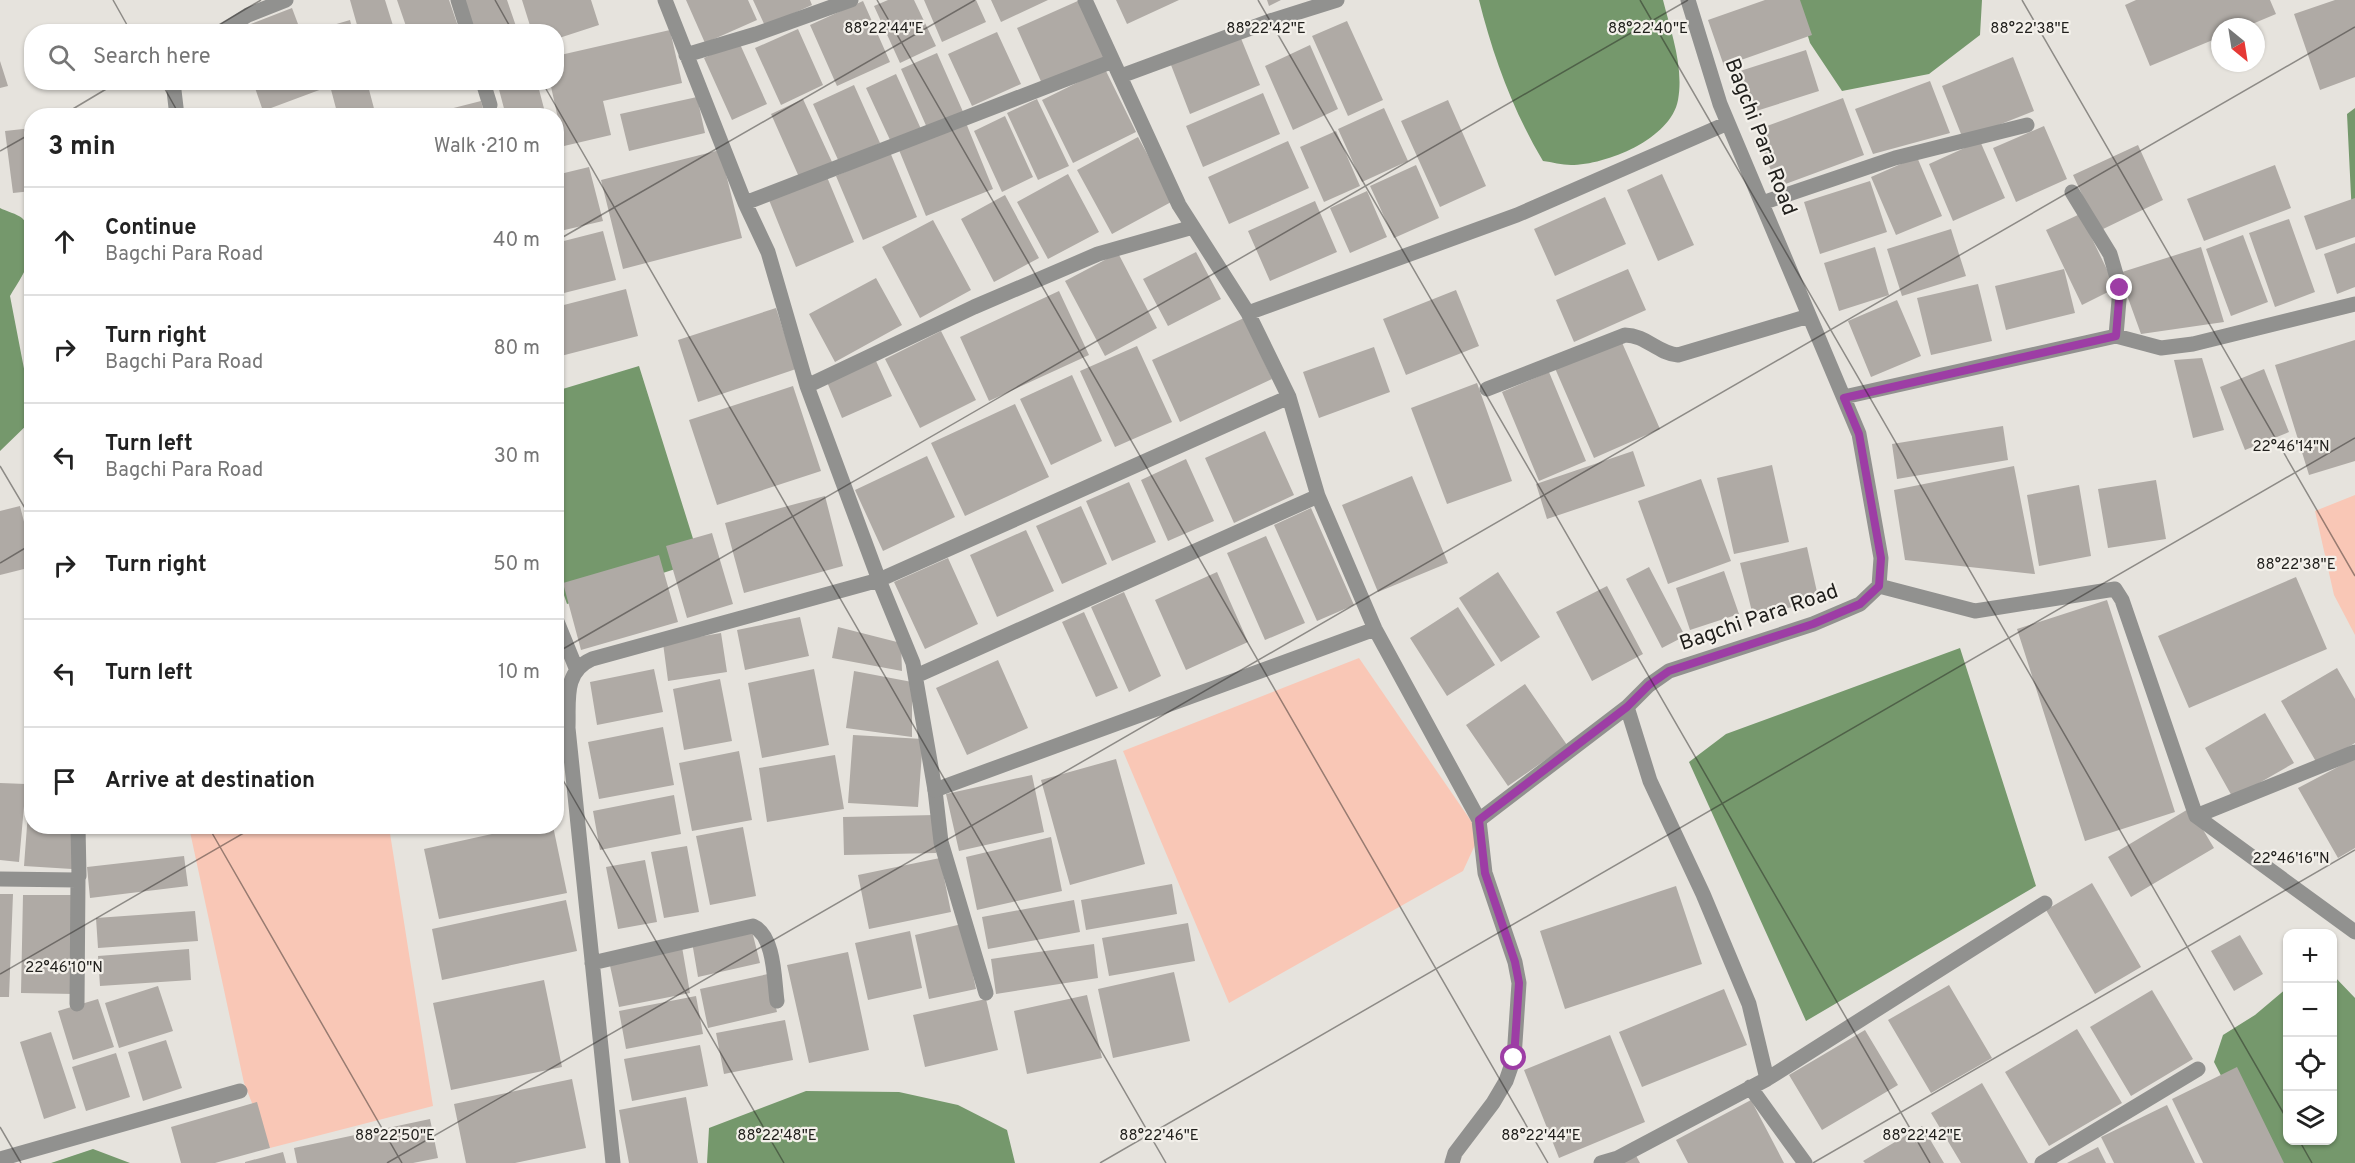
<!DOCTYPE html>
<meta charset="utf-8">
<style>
:root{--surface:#fff;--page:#f6f6f6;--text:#222;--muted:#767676;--line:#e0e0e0}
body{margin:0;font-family:Overpass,sans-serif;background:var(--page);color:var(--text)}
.controls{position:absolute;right:18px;bottom:18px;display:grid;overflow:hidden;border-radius:12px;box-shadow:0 2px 4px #0004}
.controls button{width:54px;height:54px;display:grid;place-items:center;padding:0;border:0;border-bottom:2px solid var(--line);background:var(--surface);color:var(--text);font:30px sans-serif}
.compass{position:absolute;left:2211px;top:18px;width:54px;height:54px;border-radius:50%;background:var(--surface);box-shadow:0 2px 4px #0004;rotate:150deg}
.stop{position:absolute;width:18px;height:18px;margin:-14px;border:4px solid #9d3da5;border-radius:50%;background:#fff}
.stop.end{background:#9d3da5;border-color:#fff;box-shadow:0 2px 6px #0008}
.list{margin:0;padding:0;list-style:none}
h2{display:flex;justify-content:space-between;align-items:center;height:78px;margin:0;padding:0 24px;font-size:26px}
h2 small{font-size:20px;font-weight:400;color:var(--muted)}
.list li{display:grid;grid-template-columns:39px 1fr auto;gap:18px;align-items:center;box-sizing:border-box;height:108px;padding:0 24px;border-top:2px solid var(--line)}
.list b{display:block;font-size:22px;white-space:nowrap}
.list p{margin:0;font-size:20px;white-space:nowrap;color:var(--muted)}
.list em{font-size:20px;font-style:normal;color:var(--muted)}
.icon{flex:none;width:33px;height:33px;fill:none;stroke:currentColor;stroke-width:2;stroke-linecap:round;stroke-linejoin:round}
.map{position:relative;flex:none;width:2355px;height:1163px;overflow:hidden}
.search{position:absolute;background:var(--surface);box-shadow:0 2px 4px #0004;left:24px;top:24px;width:540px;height:66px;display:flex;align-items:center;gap:15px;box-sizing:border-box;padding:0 21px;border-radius:24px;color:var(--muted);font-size:22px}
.panel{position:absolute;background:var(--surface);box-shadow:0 2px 4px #0004;left:24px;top:108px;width:540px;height:726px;border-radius:24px}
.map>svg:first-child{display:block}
</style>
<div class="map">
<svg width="2355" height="1163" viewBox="0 0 2355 1163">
<rect width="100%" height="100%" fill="#e6e3dd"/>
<path fill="#f9c7b6" d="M2355,495V635L2334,595L2315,511Z
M1359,658L1480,834L1463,871L1229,1003L1123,751Z
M189,827H389L433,1106L270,1148L244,1083Z"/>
<path fill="#75986c" d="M1479,0H1663C1671,32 1684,67 1678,100C1671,139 1606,165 1571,165C1562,165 1552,162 1543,161C1513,111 1493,56 1479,0Z
M1797,0H1982L1980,35L1929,74L1842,91L1810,43Z
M2355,108V220L2352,216L2347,114Z
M0,208C6,211 17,214 22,218C47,242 23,274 10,296L31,405L32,420L0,451Z
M639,366L700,561L567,604L556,572V391Z
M1960,648L2036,886L1806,1021L1689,762L1726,734Z
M2333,975L2355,998V1163H2269L2260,1151L2214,1062L2223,1035L2255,1015L2287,988L2288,1140H2332Z
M806,1091L899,1092L958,1105L1007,1130L1015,1163H707L709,1128Z
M93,1149L130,1163H51Z"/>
<path fill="#afaaa5" d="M350,0H385L395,32H359Z
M397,0H449L460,32H408Z
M462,0H507L518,32H474Z
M522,0H591L599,25L556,39V32H532Z
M686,0H748L757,20L705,43Z
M753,0H810L812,5L765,26Z
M888,0H914L936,46L900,63L874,6Z
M924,0H976L986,22L942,42Z
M991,0H1048L1001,22Z
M1080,0L1106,59L1044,88L1017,28Z
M1116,0H1179L1127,24Z
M1267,0H1281L1269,6Z
M1765,0H1800L1812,35L1724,66L1708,20Z
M2136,0H2270L2276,14L2245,27H2220V37L2150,66L2125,5Z
M2335,0H2355V77L2320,90L2294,14Z
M863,1L890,62L837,86L810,25Z
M292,8L301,32H230Z
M350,20L353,32H313V31Z
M1347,21L1383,100L1348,116L1312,36Z
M798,29L823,85L781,105L755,48Z
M670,30L682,83L603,101L611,135L564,146L550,82H556V56Z
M997,32L1021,84L972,106L948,54Z
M1240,36L1260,85L1190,114L1171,65Z
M739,42L767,104L732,120L704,58Z
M1310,45L1338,109L1293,130L1265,66Z
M1806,50L1819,91L1750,113L1737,72Z
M937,53L964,114L928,130L901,69Z
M2013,57L2034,111L1963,139L1942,86Z
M0,61L8,86L0,88Z
M1105,69L1136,132L1073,163L1042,100Z
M896,74L921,129L891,142L866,88Z
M1930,81L1950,133L1873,154L1855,109Z
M253,82H319L322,89L263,111Z
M329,82H367L376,116H338Z
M497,82H537L546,116H506Z
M854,85L880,143L839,162L813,104Z
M1263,93L1280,134L1203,167L1186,126Z
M697,97L705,133L629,151L620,114Z
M1843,98L1864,155L1777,187L1756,130Z
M803,99L832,162L799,177L771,114Z
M1037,99L1069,166L1038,180L1007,113Z
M1448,100L1486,186L1440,207L1401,121Z
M481,101L485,116H426V115Z
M1384,108L1408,161L1362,182L1338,129Z
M1005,116L1033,177L1002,192L974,131Z
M966,123L993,189L926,216L899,150Z
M2044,126L2067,179L2016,202L1993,148Z
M32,128V191L13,193L5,131Z
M1336,131L1360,186L1324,202L1300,147Z
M1138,137L1173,201L1112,234L1077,170Z
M1288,141L1309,188L1229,224L1208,177Z
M1980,141L2005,198L1953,221L1929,164Z
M2138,145L2163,200L2099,231L2073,175Z
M720,150L742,238L623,269L601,180Z
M890,152L917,217L863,240L836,176Z
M1917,157L1942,216L1896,235L1871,177Z
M1416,165L1439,218L1394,238L1370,186Z
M2275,165L2291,208L2204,241L2187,199Z
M589,167L603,221L556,232V175Z
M1068,174L1099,232L1048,259L1017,202Z
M1662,174L1694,245L1658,261L1627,190Z
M827,177L854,242L796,267L769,200Z
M1870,181L1887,232L1820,254L1804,202Z
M1367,191L1387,237L1350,253L1330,208Z
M1005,195L1039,258L994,282L961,219Z
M1605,197L1626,244L1555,276L1534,229Z
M2355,198V237L2316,250L2304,216Z
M1315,201L1337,252L1270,281L1248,231Z
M2080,214L2116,288L2082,305L2046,230Z
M2289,219L2315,292L2275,307L2249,233Z
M933,220L971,290L920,318L882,247Z
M1951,229L1966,276L1902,296L1887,249Z
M603,231L616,280L556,295V243Z
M2243,235L2268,302L2231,316L2206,249Z
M2355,243V287L2337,294L2324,254Z
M1875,247L1889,295L1839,311L1824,263Z
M2201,247L2224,322L2141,334L2119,273Z
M1196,252L1221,299L1168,326L1143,279Z
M1118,253L1157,328L1105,356L1065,281Z
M1628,269L1646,310L1574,342L1556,300Z
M2064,269L2075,313L2006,330L1995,286Z
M876,278L902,325L835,362L809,314Z
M1978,284L1992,341L1931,355L1917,298Z
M626,289L638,336L557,357L556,307Z
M1456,290L1479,346L1406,375L1383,319Z
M1059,291L1089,355L989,401L960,337Z
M1897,300L1921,356L1871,377L1848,321Z
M776,308L796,369L698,402L678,340Z
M1244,318L1272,379L1180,422L1152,360Z
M941,331L976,400L920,428L885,359Z
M1620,338L1660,429L1594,458L1554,366Z
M2355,340V461L2309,475L2275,365Z
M1137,346L1172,422L1115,447L1080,371Z
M1374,347L1390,392L1319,418L1303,372Z
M2202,358L2224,430L2193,438L2174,360Z
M876,361L892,396L842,418L827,382Z
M2264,369L2289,432L2245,450L2220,387Z
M1549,372L1586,461L1539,481L1502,392Z
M1072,375L1102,441L1051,465L1020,399Z
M1477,383L1512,481L1447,504L1411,408Z
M793,386L821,471L717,505L689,420Z
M1015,404L1049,477L965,516L931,443Z
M2003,426L2008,460L1897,479L1892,444Z
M1265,431L1294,495L1234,523L1205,458Z
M1633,451L1645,486L1547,519L1536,484Z
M927,456L955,517L883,551L855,490Z
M1186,459L1214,521L1168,541L1141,480Z
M1772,465L1789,542L1734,554L1717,478Z
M2014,466L2035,574L1905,560L1894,490Z
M1412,476L1448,563L1378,592L1342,505Z
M1701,479L1731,561L1668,584L1638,501Z
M2156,480L2166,539L2108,548L2098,489Z
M1129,482L1156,542L1112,561L1086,501Z
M2079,485L2091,556L2039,566L2027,495Z
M825,496L843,566L744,593L725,523Z
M20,506L32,553V567L0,575V511Z
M1081,506L1107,564L1062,584L1036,526Z
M1311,508L1354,605L1317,621L1274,525Z
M1026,530L1054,591L997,617L970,555Z
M712,533L733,604L687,618L666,546Z
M1266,536L1305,623L1265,640L1227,553Z
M1807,547L1819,601L1753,616L1740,563Z
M659,555L678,622L581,650L563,583Z
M948,558L978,624L925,649L894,582Z
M1649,567L1685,636L1662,648L1626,579Z
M1724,571L1739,614L1690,630L1676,588Z
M1217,572L1248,642L1186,670L1155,600Z
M1498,572L1540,637L1501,662L1459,598Z
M2296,577L2327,649L2189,708L2158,636Z
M1607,586L1643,654L1592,681L1556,612Z
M1124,592L1161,676L1129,692L1091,607Z
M2107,600L2175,812L2085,841L2017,629Z
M1458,607L1495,665L1447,696L1410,638Z
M1084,612L1118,688L1096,697L1062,622Z
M800,617L809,656L745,670L737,630Z
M838,627L901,643L902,671L832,658Z
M721,633L727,672L668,681L663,643Z
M998,660L1028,728L967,755L936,688Z
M2337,668L2355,699V743L2318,765L2281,701Z
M654,669L663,712L597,725L590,682Z
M814,669L829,745L762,758L748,683Z
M854,671L912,682V737L846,728Z
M720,679L732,741L684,750L673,689Z
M1525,684L1567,745L1508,786L1466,725Z
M556,694L562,719L556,720Z
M2265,713L2294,763L2233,798L2205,748Z
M663,727L674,785L599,799L588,742Z
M853,735L923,739L918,807L848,803Z
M739,751L752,820L692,831L679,763Z
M835,755L844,809L767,822L759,768Z
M2355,758V848L2338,858L2298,788Z
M1116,759L1145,864L1070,885L1041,780Z
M1032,775L1044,832L959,851L946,794Z
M0,783L26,784L19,862L0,860Z
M30,786L32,826H74L72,869L24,866Z
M674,795L681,834L600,850L593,811Z
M2190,808L2214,848L2131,897L2108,857Z
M935,815L936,853L844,855L843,817Z
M528,826H553L567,893L439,919L424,849Z
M743,827L756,896L710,905L696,836Z
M1051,837L1062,891L977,910L966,857Z
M687,846L699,912L664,918L651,852Z
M184,856L188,886L90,898L87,867Z
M940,858L951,912L869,929L858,875Z
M645,860L657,922L618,929L606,867Z
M2092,883L2141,967L2095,994L2046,910Z
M1172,884L1177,914L1086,930L1081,900Z
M1676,886L1702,964L1565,1009L1540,931Z
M0,894H13L9,997H0Z
M23,895H76L74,994L21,993Z
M566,900L577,951L442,980L432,929Z
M1074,900L1080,932L988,949L982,917Z
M195,911L198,941L98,948L96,918Z
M1188,923L1195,961L1109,976L1102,938Z
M962,924L976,989L929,999L915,935Z
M752,931L760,963L698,977L692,942Z
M910,931L922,988L868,1000L855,943Z
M2240,935L2263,974L2234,991L2211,951Z
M1094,944L1098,978L996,994L991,959Z
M682,947L690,993L619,1007L609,961Z
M189,949L191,980L100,986L98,956Z
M848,952L869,1050L809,1063L787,965Z
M1174,972L1190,1041L1113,1058L1098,989Z
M768,974L777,1012L708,1028L700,989Z
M544,980L562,1067L451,1090L433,1003Z
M1949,985L1992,1058L1931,1093L1888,1020Z
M158,986L173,1031L119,1048L105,1003Z
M1724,989L1747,1045L1642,1087L1619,1032Z
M2152,990L2193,1059L2131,1096L2090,1027Z
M1087,995L1102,1058L1027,1074L1014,1011Z
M696,996L703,1034L626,1049L619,1011Z
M98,999L114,1047L73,1060L58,1011Z
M986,999L998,1050L925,1067L913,1015Z
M785,1020L793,1060L724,1074L716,1033Z
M2077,1029L2122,1103L2049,1146L2005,1072Z
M1865,1030L1898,1085L1822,1130L1789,1075Z
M51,1032L76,1108L44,1119L20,1042Z
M1610,1035L1645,1122L1559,1158L1524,1070Z
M166,1040L182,1088L143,1101L128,1052Z
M700,1045L708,1086L632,1101L624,1059Z
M116,1053L130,1097L86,1111L72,1067Z
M2237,1067L2284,1163H2203L2172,1099Z
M572,1079L586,1148L515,1163H466L454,1104Z
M1982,1083L2028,1163H1961L1931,1113Z
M686,1097L698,1163H629L619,1110Z
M1751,1100L1784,1163H1688L1676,1140Z
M257,1102L270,1148L215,1163H181L171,1127Z
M2167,1105L2195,1163H2114L2101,1137Z
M430,1119L438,1158L413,1163H297L294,1148Z
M1922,1126L1944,1163H1865L1863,1161Z
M2098,1147L2106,1163H2067Z
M283,1152L286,1163H245V1162Z
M1634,1152L1640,1163H1616Z"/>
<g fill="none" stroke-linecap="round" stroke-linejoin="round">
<path stroke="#91918f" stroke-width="15" d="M935,790L941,842L986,993"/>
<path stroke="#91918f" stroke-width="15" d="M458,0L468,32
M665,0L745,203L768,252L807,386L879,580L913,663L935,790L1375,629
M1085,0L1179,205L1248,313L1289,397L1318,496L1375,629L1479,820
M221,32L248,15L286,0
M686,55L756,34L851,0
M1121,76L1270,21L1337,0
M173,82L177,116
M483,82L490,105
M2072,192L2110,254L2120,288L2116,336
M745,203L1113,61
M1762,203L1895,158L2027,125
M1248,313L1517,215L1728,123
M807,386L974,307L1098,254L1193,227
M1487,389L1625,335C1646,335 1657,353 1678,355L1809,316
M1844,397L2116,336L2161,348L2193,344L2355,304
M1879,586L1975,611L2115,589L2122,600L2196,816L2355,932
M556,619L576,668
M916,676L1318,496
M1627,707L1650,781L1703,894L1749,1004L1767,1079
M2196,816L2355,752
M0,879L77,880L79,876L78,826
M592,963L753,926C775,936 774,980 777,1001
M77,1004L78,878
M1750,1087L1805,1163
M0,1159L240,1091
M613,1163L568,728C569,700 563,672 592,659L879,580L1289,397
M1452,1163L1455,1153L1493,1103L1506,1081L1514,1058L1519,983L1515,962L1485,873L1479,820L1627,707L1649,685L1669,671L1813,624L1860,604L1879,586L1881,558L1859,434L1720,104L1688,0
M1601,1163L1618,1158L1767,1079L2045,903
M2042,1163L2198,1069"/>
</g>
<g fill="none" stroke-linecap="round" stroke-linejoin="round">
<path stroke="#9d3da5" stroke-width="8" d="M1514,1058L1519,983L1515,962L1485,873L1479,820L1627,707L1649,685L1669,671L1813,624L1860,604L1879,586L1881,558L1859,434L1844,398L2116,336L2120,288"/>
</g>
<path fill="none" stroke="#21201d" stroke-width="1.5" stroke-opacity="0.45" d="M113,0L131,32M495,0L513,32M877,0L1548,1163M1258,0L1930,1163M1640,0L2288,1121M2022,0L2355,576M207,32L261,0M161,82L180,116M542,82L1166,1163M61,116L118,82M0,151L32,133M556,241L975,0M0,466L32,520M0,563L32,544M556,653L1688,0M556,768L784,1163M208,826L402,1163M0,974L256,826M0,1127L21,1163M2299,1140L2312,1163M387,1163L2355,27M1100,1163L2355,438M1813,1163L2355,850"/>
<g text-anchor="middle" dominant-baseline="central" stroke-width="4.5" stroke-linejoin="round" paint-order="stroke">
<g font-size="21" fill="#21201d" stroke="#f3f0ea">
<text transform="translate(1760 137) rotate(69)">Bagchi Para Road</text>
<text transform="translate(1759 618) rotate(-19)">Bagchi Para Road</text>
</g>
</g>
<g font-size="15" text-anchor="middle" fill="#21201d" stroke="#f3f0ea" stroke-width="4.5" stroke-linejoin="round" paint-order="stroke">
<text x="1266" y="33">88°22'42"E</text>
<text x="2030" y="33">88°22'38"E</text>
<text x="884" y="33">88°22'44"E</text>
<text x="1648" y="33">88°22'40"E</text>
<text x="2291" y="451">22°46'14"N</text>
<text x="2296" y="569">88°22'38"E</text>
<text x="2291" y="863">22°46'16"N</text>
<text x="64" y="972">22°46'10"N</text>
<text x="395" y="1140">88°22'50"E</text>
<text x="777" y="1140">88°22'48"E</text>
<text x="1159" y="1140">88°22'46"E</text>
<text x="1541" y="1140">88°22'44"E</text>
<text x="1922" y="1140">88°22'42"E</text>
</g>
</svg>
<div class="controls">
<button>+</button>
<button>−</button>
<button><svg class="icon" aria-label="locate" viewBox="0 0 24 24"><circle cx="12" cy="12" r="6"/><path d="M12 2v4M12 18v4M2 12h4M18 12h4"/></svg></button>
<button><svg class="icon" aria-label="layers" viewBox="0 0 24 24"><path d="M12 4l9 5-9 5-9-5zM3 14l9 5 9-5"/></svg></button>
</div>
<svg class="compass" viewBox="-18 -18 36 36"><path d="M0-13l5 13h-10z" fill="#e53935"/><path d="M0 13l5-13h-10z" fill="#767676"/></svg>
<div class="stop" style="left:1514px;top:1058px"></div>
<div class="stop end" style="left:2120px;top:288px"></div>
<div class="search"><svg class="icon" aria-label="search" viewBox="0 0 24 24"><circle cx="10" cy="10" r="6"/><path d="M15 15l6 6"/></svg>Search here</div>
<section class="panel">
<h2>3 min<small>Walk · 210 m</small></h2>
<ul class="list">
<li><svg class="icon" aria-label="ahead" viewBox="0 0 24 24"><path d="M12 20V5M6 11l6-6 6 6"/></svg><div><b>Continue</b><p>Bagchi Para Road</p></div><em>40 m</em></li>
<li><svg class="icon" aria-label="right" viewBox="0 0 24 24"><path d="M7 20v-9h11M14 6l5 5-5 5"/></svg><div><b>Turn right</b><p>Bagchi Para Road</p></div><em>80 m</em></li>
<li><svg class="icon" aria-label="left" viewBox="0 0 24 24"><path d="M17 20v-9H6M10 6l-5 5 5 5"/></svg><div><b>Turn left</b><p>Bagchi Para Road</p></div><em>30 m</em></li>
<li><svg class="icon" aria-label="right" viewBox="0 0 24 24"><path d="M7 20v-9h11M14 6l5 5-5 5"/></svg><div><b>Turn right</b></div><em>50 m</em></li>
<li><svg class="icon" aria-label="left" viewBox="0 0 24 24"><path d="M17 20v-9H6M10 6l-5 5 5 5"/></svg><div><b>Turn left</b></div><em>10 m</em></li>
<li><svg class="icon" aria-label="arrive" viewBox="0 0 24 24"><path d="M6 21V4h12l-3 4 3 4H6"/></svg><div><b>Arrive at destination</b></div></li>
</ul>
</section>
</div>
